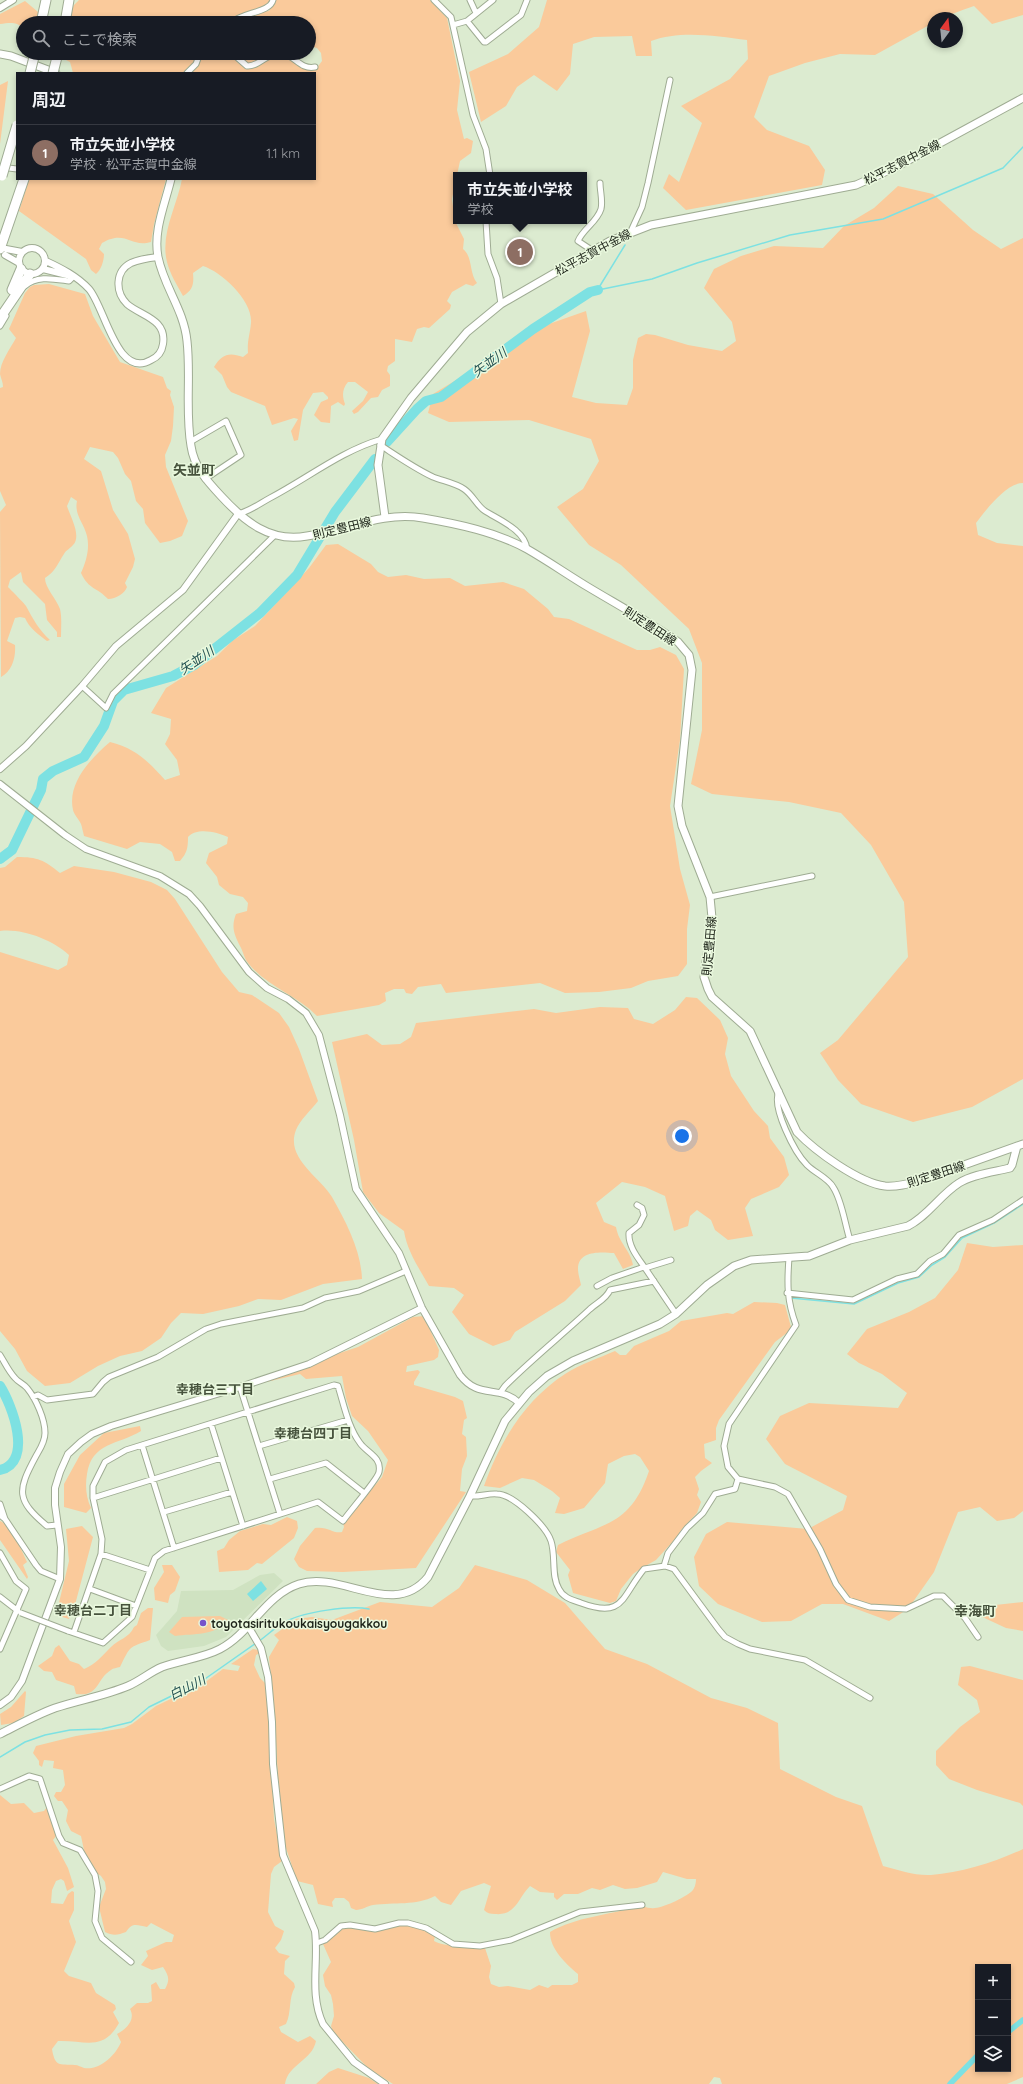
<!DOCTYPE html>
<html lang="ja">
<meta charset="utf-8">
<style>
:root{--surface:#171b24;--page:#242831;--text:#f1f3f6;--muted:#9ea1a6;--line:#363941;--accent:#0b8043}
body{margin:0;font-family:Quicksand,"Noto Sans JP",sans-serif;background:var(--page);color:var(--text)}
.controls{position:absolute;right:12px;bottom:12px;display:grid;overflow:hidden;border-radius:0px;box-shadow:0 2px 6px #0003}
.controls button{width:36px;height:36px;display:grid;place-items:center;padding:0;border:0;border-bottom:1px solid var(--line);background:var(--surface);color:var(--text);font:20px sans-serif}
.compass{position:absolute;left:927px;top:12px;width:36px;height:36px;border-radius:50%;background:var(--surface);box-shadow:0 2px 6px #0003;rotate:15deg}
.you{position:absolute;left:682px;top:1136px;width:14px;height:14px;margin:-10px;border:3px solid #fff;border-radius:50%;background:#1a73e8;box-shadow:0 0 0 6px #1a73e833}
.badge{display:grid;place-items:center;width:26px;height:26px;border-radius:50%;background:var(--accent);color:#fff;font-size:13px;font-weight:700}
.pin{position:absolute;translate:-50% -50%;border:2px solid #fff;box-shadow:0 1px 4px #0006}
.popup{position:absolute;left:453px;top:172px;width:134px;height:52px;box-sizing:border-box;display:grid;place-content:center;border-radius:0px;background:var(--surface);filter:drop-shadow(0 1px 3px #0005);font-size:13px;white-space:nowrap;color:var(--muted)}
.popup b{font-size:15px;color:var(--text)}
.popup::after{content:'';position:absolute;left:50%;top:100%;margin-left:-8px;border:8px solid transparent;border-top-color:var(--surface)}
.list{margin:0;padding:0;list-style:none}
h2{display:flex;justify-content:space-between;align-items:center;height:52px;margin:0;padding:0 16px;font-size:17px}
h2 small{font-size:13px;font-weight:400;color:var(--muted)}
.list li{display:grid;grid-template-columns:26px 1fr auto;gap:12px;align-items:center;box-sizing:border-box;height:56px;padding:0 16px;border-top:1px solid var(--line)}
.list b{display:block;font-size:15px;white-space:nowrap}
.list p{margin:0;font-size:13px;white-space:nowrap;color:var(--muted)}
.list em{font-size:13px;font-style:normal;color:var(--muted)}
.icon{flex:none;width:22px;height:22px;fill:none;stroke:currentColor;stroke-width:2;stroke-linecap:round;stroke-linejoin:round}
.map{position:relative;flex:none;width:1023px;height:2084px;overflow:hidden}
.search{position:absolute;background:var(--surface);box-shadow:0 2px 6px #0003;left:16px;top:16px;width:300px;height:44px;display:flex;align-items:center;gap:10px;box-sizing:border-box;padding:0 14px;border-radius:22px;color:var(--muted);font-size:15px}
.panel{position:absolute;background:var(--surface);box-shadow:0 2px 6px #0003;left:16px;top:72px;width:300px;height:108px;border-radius:0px}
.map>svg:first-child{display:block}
</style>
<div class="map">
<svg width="1023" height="2084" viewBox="0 0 1023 2084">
<rect width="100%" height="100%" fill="#dcebd0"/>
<path fill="#cfe2c1" d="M274,1573L283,1581L226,1637L204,1646L168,1651L161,1646L156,1635L177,1611L181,1591L233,1590L260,1575Z"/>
<path fill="#faca9b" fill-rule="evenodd" d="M79,0H271C261,12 241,11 228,23H23V28C16,21 9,23 0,24V14L25,1L44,17L67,19L74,5Z
M275,0H430L447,18L460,81L457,110L464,139L467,138L473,141L471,153L460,161L452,199L455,221L464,239L463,249C473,257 469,273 477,283L473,286L466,284L452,292L447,301L451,305L450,309L429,328L424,327L417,329L412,342L395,339V361L388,366L387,371L390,375V386L382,390L378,397L371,398L358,412L354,414L352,411L363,401L368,392L355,382H348C342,389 342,396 345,404L344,406L338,402L331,406L330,423L321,422L314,415L321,402L328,399V397L323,392L313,393L303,410L298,440L294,441L291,431L298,419L294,418L272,425L265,406L231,392L227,387L222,375L214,367C222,354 229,352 243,357L248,353C247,341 250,334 251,323C253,301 222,272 203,266L193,273C194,284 193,290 183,296C177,285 170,274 167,262C160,234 177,206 182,179H315V73H189L198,64L202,53H231L238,63L250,69C258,65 269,56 279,55C293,54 298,72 316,69L322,61L321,53L317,48L309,46V23H233L258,12L269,11Z
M547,0H1023V15L992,24L974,6C961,10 946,18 933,18V23L875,55L840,54L805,63L769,76L754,117L767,130L809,146L825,170L822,185L686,210L663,188L669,174L679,182L702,123L681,106L730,79L748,59L747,40C716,36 680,30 651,41L652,56H636L632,36L594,37L573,44L570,74L557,91L534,75L517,87L506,106L481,122L469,72L508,54L539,27Z
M52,53H199L195,65L186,73H73L70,62Z
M234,53H272L249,65Z
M8,81L0,144V85Z
M29,179H166L154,224L151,242C130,248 126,229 102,243L99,249L104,254C104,261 101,270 96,274L91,270L86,259L19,211Z
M898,186L933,194L973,230L1001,249L1023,238V483C1006,483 986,510 976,523L978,535L997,543L1023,546V1079L972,1107L913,1122L861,1104L838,1080L820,1053L838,1040L908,957L904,902L871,845L841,813L789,802L712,794L691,784L702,730V663L689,629L621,565L589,545L557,507L583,489L599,461L591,439L529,420L449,422L428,413L433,394L549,324L586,311L590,331L572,397L596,403L627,405L633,388V360L638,338L646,334L655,335L688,345L722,351L736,341L732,322L704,288L714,269L741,256L774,246L823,248L844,226L874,208Z
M49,284L85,294L93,316L120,362L163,377L167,388L171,391L170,395L174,407L173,426L171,441L165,455L166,467L188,521L182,536L170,541L160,543L145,523L143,509L136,501L131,481L125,474L118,458L113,452L90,447L84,459L101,471L113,510L128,534L135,559L133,567L125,583L127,587C125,593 116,599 108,599C97,587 89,590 81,573C86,562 90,549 87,536C84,523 74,515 77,501L71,497L67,506C70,516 82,536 73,545C71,548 66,550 64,554C58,563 55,572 45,578C45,588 56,598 60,609C62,617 61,628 61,637H57V632L47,620L45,604L23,582L21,572L10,580L8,587C11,590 25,604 26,606C33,619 39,630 50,640L47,641C39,635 29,628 25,618L20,617L15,618L7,641L15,645C16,658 12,671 1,677L0,512L6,505L0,491V388L3,387C3,382 1,379 0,374C0,362 10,349 16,338L9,329L25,293L30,287L34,285Z
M338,544L371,564L378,572L388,577L406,575L424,579L450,578L465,586L503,582L524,589L548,609L554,617L569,619L637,650H650L660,647L676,655L684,669L680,740L670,806L680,869L690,905L687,929V964L678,976L648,981L631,988L599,992L565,993L540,983L446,993L441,984L418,987L412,994L406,993L404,989H394L385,993L386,1001L379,1005L317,1016C297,995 266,986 248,963C244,958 243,951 240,946C234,934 231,927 236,914L247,911L248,903L243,897L230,894L219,885L217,877L206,863L209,853L227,844L228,837C217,832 197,827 188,837C188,848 187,853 180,861H175L172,852L160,844L140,842L127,849L84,836C83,832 82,827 81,824C79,819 74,815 73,810C67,783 91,758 110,742C135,748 148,761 165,780L180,775L177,760L165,744L170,734L171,719L151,713L166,688L217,656L232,641L255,626L309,568L326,545Z
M17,857C38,857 44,860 60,873L74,866L114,872L151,882L167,890L175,899L222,972L239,992L252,995L279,1013L289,1027L299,1049L318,1101C311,1110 300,1120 296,1130C285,1158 320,1177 332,1197C346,1222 361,1250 362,1279L323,1284L281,1300L258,1299L239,1306L203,1314L181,1313L171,1323L161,1338L142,1351L120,1356L98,1366L70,1383L45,1386L27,1371L15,1349L0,1331V952L58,970L67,965L69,955C53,940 22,928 0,931V868L5,867Z
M686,997L697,998L720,1020L728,1038L725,1054L731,1076L754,1111L768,1126L770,1138L784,1157L789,1175L779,1187L751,1199L745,1208L753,1236L728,1240L715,1230L711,1220L697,1210L690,1216L688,1226L674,1231L665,1196L645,1187L622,1182L596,1203L604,1222L616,1227C619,1244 630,1249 633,1265L623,1269L614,1253C601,1252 578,1250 578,1269C578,1274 580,1280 581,1285L565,1301L515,1332L510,1340L493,1346L469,1334L452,1312L464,1295L454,1288L429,1286C419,1268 407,1251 404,1231L379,1213L363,1192L354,1140L332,1042L367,1034L382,1045L400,1044L411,1037L416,1023L534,1009L556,1013L600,1007L628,1008L634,1019L653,1024L675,1010Z
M967,1243L993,1247L1023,1245V1511L1014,1518L997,1521L980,1507L958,1512L934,1572L908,1609L889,1621L843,1604H822L791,1621L762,1622L718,1604L699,1586L694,1557L706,1534L727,1522L808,1529L843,1510L847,1496L785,1464L766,1439L780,1416L809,1403L898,1408L907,1393L882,1374L859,1363L847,1354L867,1329L909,1312L935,1298L958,1270Z
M754,1302L777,1303L785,1305L791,1327L788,1332L775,1342L719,1420L716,1428V1440L704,1444L705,1458L712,1463L701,1471L695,1477L699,1489L697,1495L701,1502L697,1513L682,1529L677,1537L656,1560L640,1569L633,1574L621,1589L616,1601L610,1603L573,1593L568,1575L570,1570L556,1552L558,1545C604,1522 630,1527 649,1471L640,1457L635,1454L624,1456L608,1464L605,1483L584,1508L564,1514L555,1513L560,1498L552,1491L534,1480L522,1478L500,1488L484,1486C500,1441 525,1400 565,1374C580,1364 599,1358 615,1351L620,1355H626L634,1346L669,1331L681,1321L727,1313L733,1314Z
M424,1316L439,1350L438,1357L434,1360L407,1366L406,1372L418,1370L420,1372L414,1382V1385L455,1397L463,1401L467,1418L464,1420L462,1434L466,1437L467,1456L462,1469L460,1491L466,1492L416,1568L343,1572L307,1571L299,1567L294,1559L300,1546L315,1528C328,1526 333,1534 342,1532L344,1527L343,1523L382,1477L388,1460L368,1431L352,1416L346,1398L342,1376L306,1379L300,1374L258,1384L255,1381L358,1347L413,1317Z
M140,1426L141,1431C118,1445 92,1442 87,1474C85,1486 86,1497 91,1508L86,1513L64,1507V1484L80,1455L104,1433Z
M287,1517L297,1521L298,1528L294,1538L262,1564L257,1563L248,1570L219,1572L217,1551L224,1548L229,1540L240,1531L263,1524L271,1525Z
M0,1521C11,1525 22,1551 27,1562L23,1565L28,1577L27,1579L0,1540Z
M82,1526L93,1537L76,1601L69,1619L56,1615L69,1561L66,1529Z
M162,1565H172L180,1577L175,1591L170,1595L168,1603L155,1600L154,1588L164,1572Z
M475,1565L527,1580L565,1603L605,1649L647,1664L711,1698L747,1708L778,1723L780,1769L836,1797L862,1806L883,1866C899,1870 915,1876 931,1875C961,1873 996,1862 1023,1849V2077L1007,2084H722L720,2078L714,2077L709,2084H393L368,2068L333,2032L331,2026L334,2016L333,2004L331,1995L325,1986L323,1975L331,1962L323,1944C349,1917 346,1932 376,1930C384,1930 392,1926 400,1925C412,1923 425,1930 435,1936L434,1941C444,1947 471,1947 485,1948L491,1966L489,1977L491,1984L499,1987L508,1986L530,1990L539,1985L548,1988L552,1985H572L578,1982V1974C565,1963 550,1949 550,1932C576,1917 608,1915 636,1907C642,1905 645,1908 651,1908C659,1910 684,1898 691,1892C695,1889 696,1883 696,1879H687L663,1872L657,1882L637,1888L625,1889L613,1885L600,1890L592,1888L578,1894H564L557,1900L554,1897V1893L540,1892L530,1886C518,1898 516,1916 495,1914C490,1914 487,1913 484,1910L491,1886L484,1883L461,1891L451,1905L441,1902L435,1896C415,1906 395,1902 373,1905C367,1906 362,1910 356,1910L351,1908L349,1902L344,1898H335L332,1902L333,1907L318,1904L313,1885L297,1881L284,1842L279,1800L275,1722L269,1657L279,1640L274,1635L296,1619L312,1617L332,1620L380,1602L432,1607L459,1588ZM978,1967H1008V2069H978Z
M1023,1602V1631L1006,1628L978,1615L977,1607Z
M148,1608H153L150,1640C128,1648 131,1645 120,1667C117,1668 113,1668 111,1670C96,1679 100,1697 76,1694L74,1686L56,1680L52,1672L44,1671L38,1666L52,1656L55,1648L59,1645L70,1661L79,1664L84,1669C96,1664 102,1656 111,1647C119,1639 129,1638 134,1627L137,1625L141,1613Z
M220,1616L228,1620C213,1637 195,1633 175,1636L169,1632L182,1617Z
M253,1649L259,1650L260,1653L256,1655L254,1665L260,1678L265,1683L269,1721L274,1819L282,1861L274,1867L271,1874L268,1912L275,1926L284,1931L281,1940L275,1948L279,1953L290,1956L285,1961L284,1974L294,1983L295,1987C288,1999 292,2011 286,2024L279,2027L281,2032L298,2042L310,2036L316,2041C312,2061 288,2064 285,2084H0V1795L11,1804L24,1803L34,1813L44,1811L47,1807L56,1836L53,1840L68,1868L74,1887L67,1891L64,1881L61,1879L56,1881L52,1890L51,1903L63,1904L68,1894L72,1891L74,1892V1910L69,1921L76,1942L64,1971L69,1976L91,1983L96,1993L115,2005L116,2009L113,2012L119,2023C103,2052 85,2040 58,2041L52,2049C55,2067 59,2064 75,2065C78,2065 81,2067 84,2068C99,2071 116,2055 121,2042L117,2034C126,2029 136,2020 130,2009L137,2003H148L152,2001L151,1985L156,1982L160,1989H165C170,1980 169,1976 163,1967L152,1970L141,1965L148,1956L146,1951L166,1942H172L174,1935L151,1923L147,1927C137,1925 132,1922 126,1932C118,1935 113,1936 105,1932L99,1907L106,1889L105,1882L101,1876L95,1872L85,1855L81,1836L71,1831L66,1821L68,1810L62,1801H58L54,1796L56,1792H61L65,1785L63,1770L53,1768L54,1761L44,1760L42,1767L39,1765V1761L33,1753L36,1746L76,1736L124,1728L132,1724L156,1706L204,1683L223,1669L238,1671L240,1666L231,1664Z
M970,1666L1023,1680V1806L1020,1803L977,1790L949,1779L936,1765V1751L960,1727L980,1712L977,1700L958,1685L961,1667Z
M25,1691L26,1692L24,1716L13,1723L1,1725L0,1714L11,1707Z
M338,2068L369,2078L378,2084H316L329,2072Z"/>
<path fill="#7de1e2" d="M261,1581L267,1589L253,1601L247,1594Z"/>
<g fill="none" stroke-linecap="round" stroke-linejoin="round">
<path stroke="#7de1e2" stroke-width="1.5" d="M598,289L625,245
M598,290L652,279L697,263L790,235L883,219L1003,168L1023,147
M791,1298L854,1304L898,1283L919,1277L932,1265L945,1257L962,1238L994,1223L1023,1204
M259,1641C268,1635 277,1625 287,1621C304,1612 350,1605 369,1609
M0,1757L25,1742L45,1735L70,1730L102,1729L131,1722L149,1707L202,1681L256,1643"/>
<path stroke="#7de1e2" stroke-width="5.5" d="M1008,2032L1023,2020
M950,2084L978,2055"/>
<path stroke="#7de1e2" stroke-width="10" d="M387,442L417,409L426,401L441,397L533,329L590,292L598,290
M0,859L12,850L41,790L43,779L53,771L84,757L104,726L113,701L124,690L173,676L194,665L260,613L297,575L335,512L375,459
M0,1386C12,1405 34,1462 0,1470"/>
<g stroke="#9fac93" stroke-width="7">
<path id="minor" d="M434,0L451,17L473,115L486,149L490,175
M470,0L476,13
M467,21L484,42H486L521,15L527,0
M231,23C242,12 270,13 273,0
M453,25L467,21L493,0
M232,53L247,66C259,67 268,52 281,53C295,55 300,70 315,67
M187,73L196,64L200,53
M0,167L17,169
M486,221L488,254L497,278L501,304
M631,231L642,207L648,183L670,80
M593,251L578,241C583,229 597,222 601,209C603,201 600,191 600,183
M25,286C37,275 54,279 69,281L73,277
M0,326L6,316
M190,442L226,421L241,455L205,479
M380,445C397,456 414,468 433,477C443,481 455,483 464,489C473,495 477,506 485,511C499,520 525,530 527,549
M238,514C250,511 259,504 270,498C308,478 341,451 382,439
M82,686L106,708L113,694L275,535
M710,897L812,876
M779,1091C771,1107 795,1153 807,1165C815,1173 828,1178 833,1187C842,1200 845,1225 850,1240
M637,1205L642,1208L644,1215L639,1225L629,1233C628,1246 638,1258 645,1268
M789,1258C787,1284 787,1301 796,1325L729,1424L724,1446L728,1467L738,1479L775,1487L788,1494L820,1549L836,1584L848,1600L870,1607L906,1609L934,1596H943L965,1618L978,1637
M671,1260L645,1268L676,1314
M597,1286L612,1278L644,1267
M787,1293L853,1300L897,1279L917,1274L930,1261L943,1254L959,1235L993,1220L1023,1200
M0,1355C5,1363 9,1372 15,1378C18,1382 24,1384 27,1388C36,1399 45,1419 45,1433C45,1442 40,1449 36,1456C17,1491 16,1500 47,1526L57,1525
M240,1387L280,1514
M500,1393L505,1386C532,1359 562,1335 590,1309C598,1302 606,1299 610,1290L654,1281
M33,1397L38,1395L47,1400L93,1394L103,1382L109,1377L158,1357L206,1329L221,1324L303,1308L325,1298L359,1291L406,1271
M211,1424L243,1526
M142,1445L174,1548
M259,1446L348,1420
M270,1479L326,1463L364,1493
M470,1496C480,1497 488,1493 497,1494C513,1494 546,1526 551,1541C556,1556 551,1576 559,1589C563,1598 573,1600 581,1603C624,1619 621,1597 644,1569L665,1566L674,1569L719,1630L725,1637L738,1644L750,1649L805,1660L870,1698
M93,1498L221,1458
M0,1504L5,1519
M164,1512L232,1492
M0,1515L5,1519L36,1565L41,1571L60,1579
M0,1553L16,1581L26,1589L0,1649
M101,1554L150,1570
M664,1566L668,1553L687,1528L703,1513L715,1494L735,1489L738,1479
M90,1589L136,1606
M0,1597L18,1611
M68,1631L103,1643L132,1617L155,1558L164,1551L318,1502L343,1521C349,1512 378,1479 379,1472C382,1457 367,1453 360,1443C348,1427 344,1405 338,1386L334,1385L126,1450L105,1462L93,1486V1498L102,1539L101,1554L74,1632
M0,1789L29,1776L40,1779L59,1836L63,1843L80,1850L95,1875L98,1891L95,1921L102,1938L131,1962
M317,1943L325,1940L341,1926L350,1925L375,1929L399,1923H408L426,1928L453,1944L480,1946L511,1940L580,1912L642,1905"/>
</g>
<g stroke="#9fac93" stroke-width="8">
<path id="tertiary" d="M0,8L13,0
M19 261a13 13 0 1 1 26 0a13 13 0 1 1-26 0Z
M6,249L22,252
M5,255L19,263
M46,261C61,268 77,276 89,289C105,307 117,380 151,360C158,357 162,351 163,344C167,319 141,316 127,304C115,292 115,271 131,263C140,259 149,258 158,257
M43,269L71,276
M0,769L26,746L82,686L116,646L183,590L238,514
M0,784L65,835L86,849L160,876L189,894L200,906L249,972L267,988L288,999L306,1013L319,1035L340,1115L356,1189L399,1253L422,1308L460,1375C479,1400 499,1384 519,1403
M248,1626L261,1648L268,1677L272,1722L273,1764L283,1855L315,1931C319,1962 309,1994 323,2024L354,2062L385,2084
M0,1705L11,1697L22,1681L60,1579L61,1547L55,1505V1488L60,1472L68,1454L81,1442L92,1434L111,1426L240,1387L309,1364L422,1308"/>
</g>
<g stroke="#9fac93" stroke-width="9">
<path id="secondary" d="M0,54L11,56L56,73
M171,179C165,204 153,231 158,257C164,287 184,310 187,341C191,376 185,411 191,446C194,467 207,481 221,496C244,521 270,543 307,536C346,530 383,511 423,518C458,524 496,532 527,549C548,561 568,575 588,587C618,605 649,622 678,642L689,655L692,670L678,806L682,826L710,897L712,918L704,977L708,989L712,997L750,1031L797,1132C815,1151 859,1183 885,1186C897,1187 908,1184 919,1181L1023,1144
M385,517L378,465L382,439L411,398L467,332L501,304L610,241L651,225L856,185L896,167L1023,98
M0,1734C18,1725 36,1715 55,1708C79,1700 104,1696 128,1686C140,1681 150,1672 162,1667C181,1660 203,1658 220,1649C251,1633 265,1595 299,1584C342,1570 393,1620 428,1577L470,1496L505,1421L529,1392L547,1376L573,1361L660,1324L676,1314L707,1285L734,1266L751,1260L809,1256L850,1240L908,1226C928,1216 940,1195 959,1183C974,1174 994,1172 1010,1168L1012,1165L1017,1146"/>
</g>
<g stroke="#9fac93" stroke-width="11">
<path id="motorway" d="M41,23L46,0
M65,23L69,0
M0,249L24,179
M12,290L21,269
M0,318L30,274"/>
</g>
<use href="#minor" stroke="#fff" stroke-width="5"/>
<use href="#tertiary" stroke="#fff" stroke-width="6"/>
<use href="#secondary" stroke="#fff" stroke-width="7"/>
<use href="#motorway" stroke="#fff" stroke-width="9"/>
<g stroke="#9fac93" stroke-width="7" stroke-linecap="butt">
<path id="minor-bridge" d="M21,1613L68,1631"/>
</g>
<g stroke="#9fac93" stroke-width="11" stroke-linecap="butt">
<path id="motorway-bridge" d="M30,73L35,53
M53,73L58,53
M2,176L17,125"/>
</g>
<use href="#minor-bridge" stroke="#fff" stroke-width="5"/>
<use href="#motorway-bridge" stroke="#fff" stroke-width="9"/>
</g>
<circle fill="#7652cb" stroke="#e9f8dd" stroke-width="1.5" cx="203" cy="1623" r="4"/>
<g text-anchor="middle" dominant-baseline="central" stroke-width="3" stroke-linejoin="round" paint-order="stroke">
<g font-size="12" fill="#1c2218" stroke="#e9f8dd">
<text transform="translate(902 162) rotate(-27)">松平志賀中金線</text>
<text transform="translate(593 252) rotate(-28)">松平志賀中金線</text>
<text transform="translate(342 528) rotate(-14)">則定豊田線</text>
<text transform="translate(650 626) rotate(33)">則定豊田線</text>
<text transform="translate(709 946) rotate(-85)">則定豊田線</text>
<text transform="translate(936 1174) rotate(-18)">則定豊田線</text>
</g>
<g font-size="12" font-weight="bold" fill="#1c2218" stroke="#e9f8dd" text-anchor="start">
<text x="211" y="1623">toyotasiritukoukaisyougakkou</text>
</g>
<g font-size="13" font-style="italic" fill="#255353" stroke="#e9f8dd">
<text transform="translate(489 362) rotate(-36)">矢並川</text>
<text transform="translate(196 660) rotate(-34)">矢並川</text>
<text transform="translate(187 1687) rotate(-27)">白山川</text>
</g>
<g font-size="13" font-weight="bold" fill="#47533d" stroke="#e9f8dd">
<text x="215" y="1389">幸穂台三丁目</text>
<text x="313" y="1433">幸穂台四丁目</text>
<text x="93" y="1610">幸穂台二丁目</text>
</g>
<g font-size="14" font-weight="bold" fill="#47533d" stroke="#e9f8dd">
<text x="194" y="470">矢並町</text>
<text x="975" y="1611">幸海町</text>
</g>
</g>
</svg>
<div class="controls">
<button>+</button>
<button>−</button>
<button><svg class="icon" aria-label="layers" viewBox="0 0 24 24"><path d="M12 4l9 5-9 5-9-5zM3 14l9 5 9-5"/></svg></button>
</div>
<svg class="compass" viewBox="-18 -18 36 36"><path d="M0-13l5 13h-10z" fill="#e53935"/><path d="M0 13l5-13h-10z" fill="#9ea1a6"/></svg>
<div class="you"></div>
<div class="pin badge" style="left:520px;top:252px;background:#8d6e63">1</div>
<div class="popup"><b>市立矢並小学校</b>学校</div>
<div class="search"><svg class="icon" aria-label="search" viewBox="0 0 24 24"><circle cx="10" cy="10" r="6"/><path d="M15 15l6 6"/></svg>ここで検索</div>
<section class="panel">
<h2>周辺<small></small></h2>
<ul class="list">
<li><span class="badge" style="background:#8d6e63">1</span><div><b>市立矢並小学校</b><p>学校 · 松平志賀中金線</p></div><em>1.1 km</em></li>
</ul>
</section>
</div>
